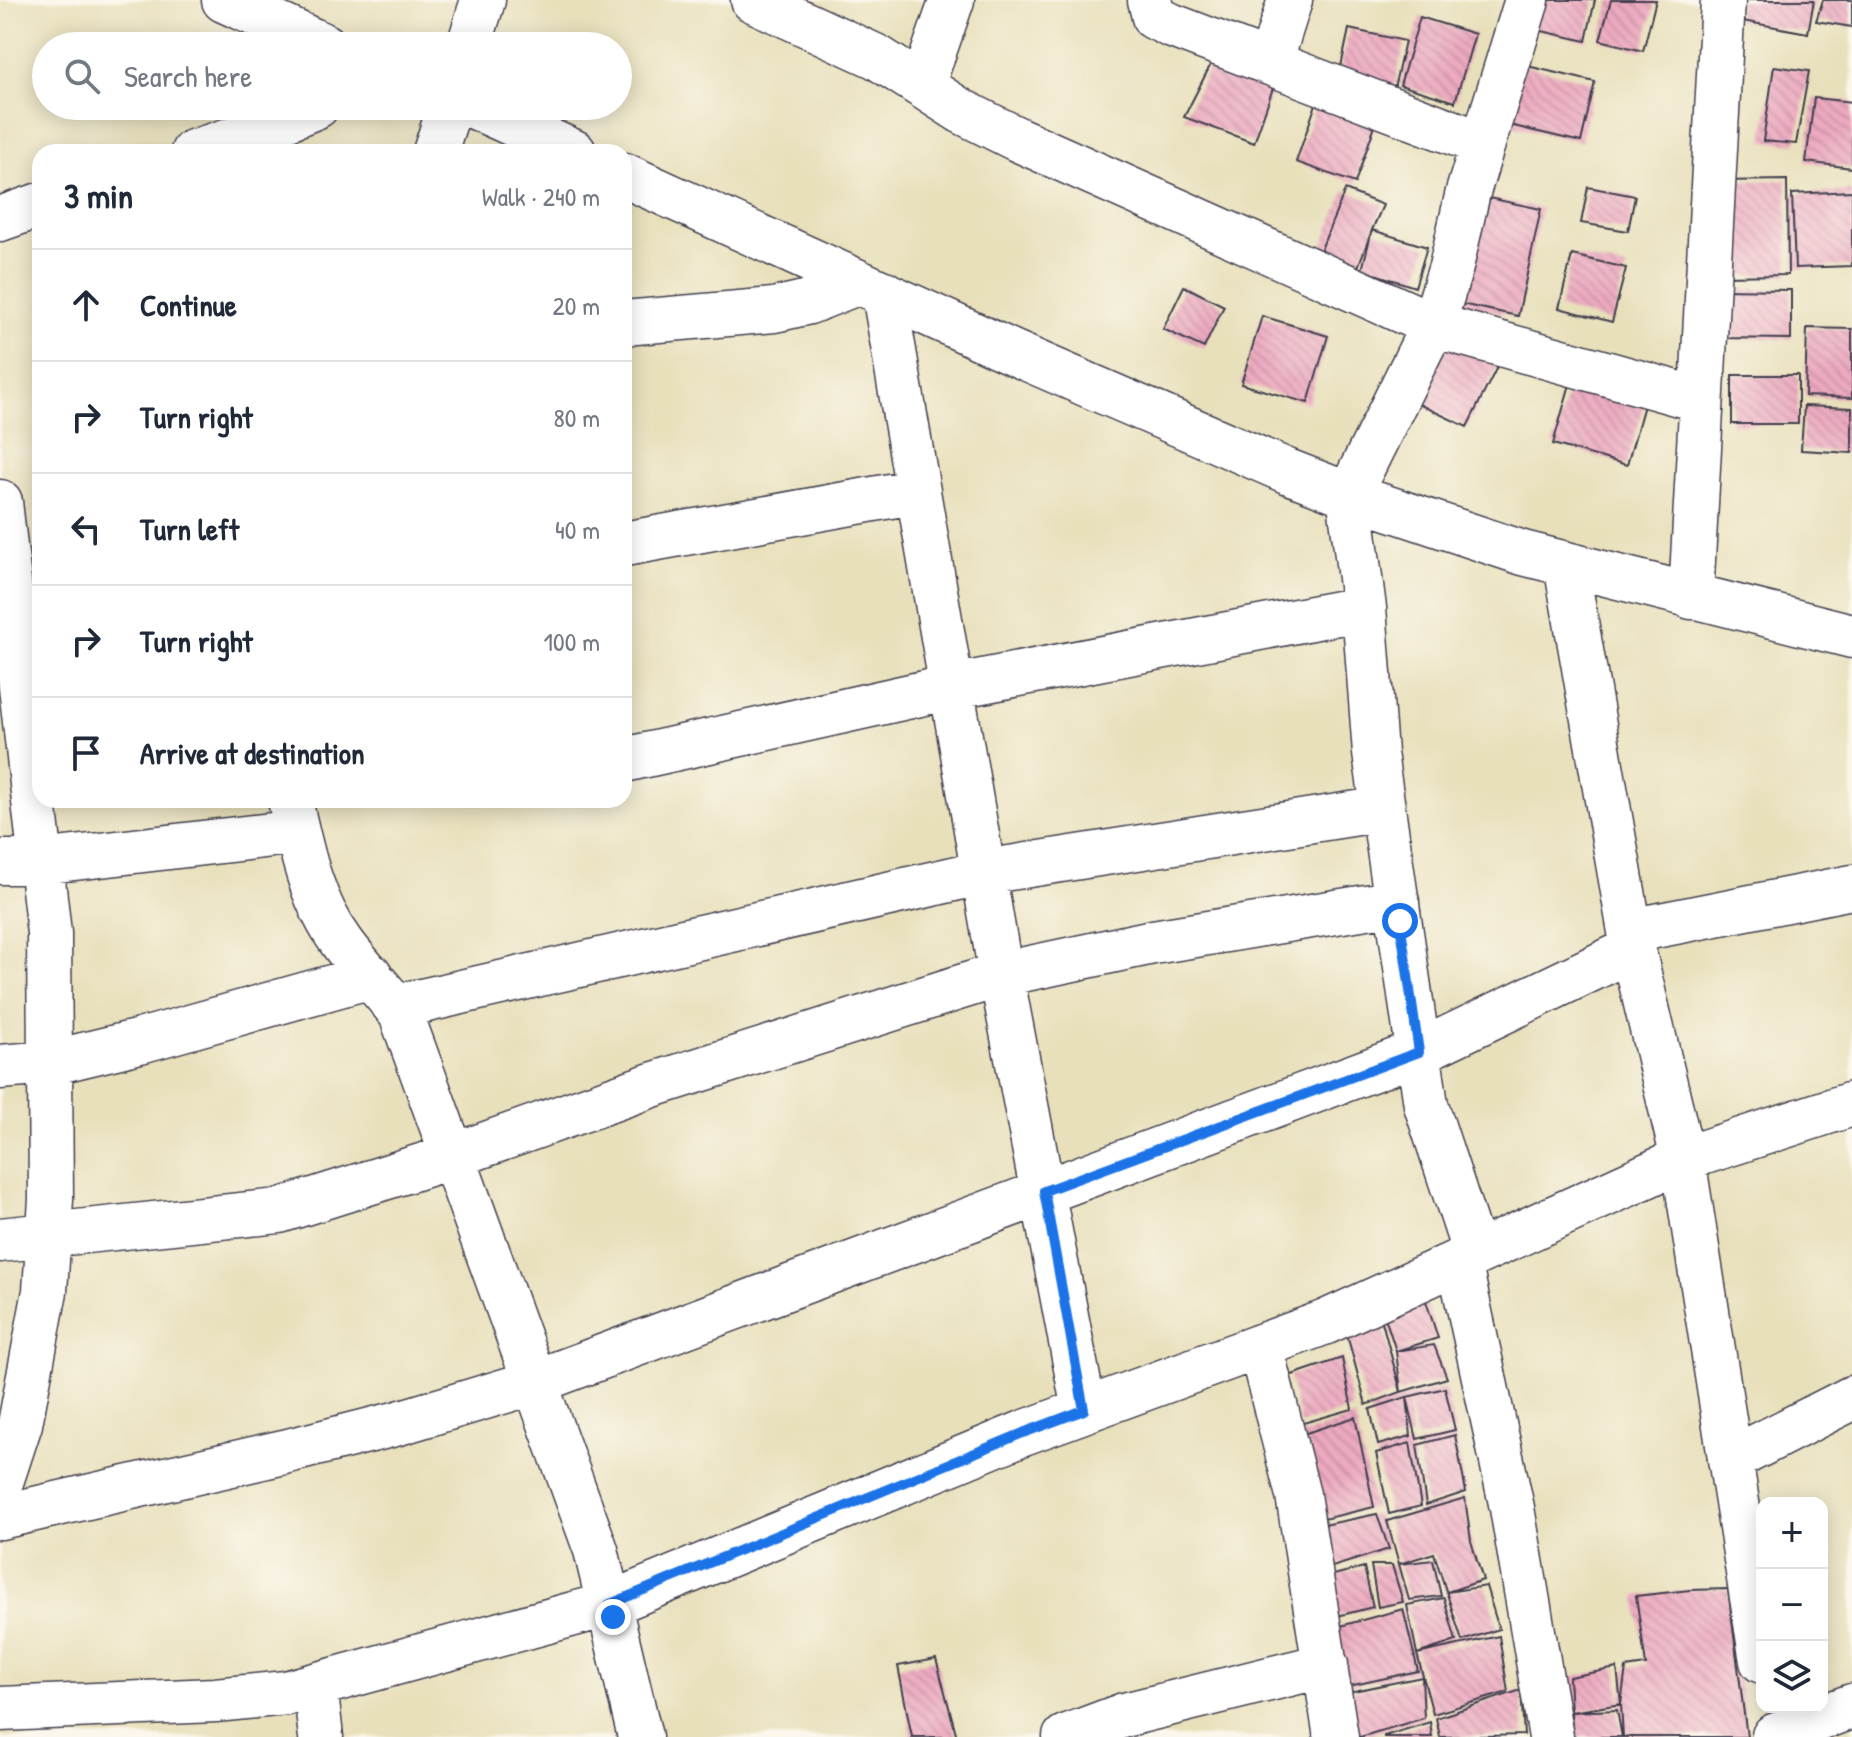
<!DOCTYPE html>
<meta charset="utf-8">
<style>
:root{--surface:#fff;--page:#f2f2f3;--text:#1f2937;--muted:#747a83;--line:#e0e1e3}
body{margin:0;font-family:"Patrick Hand",sans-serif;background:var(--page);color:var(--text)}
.controls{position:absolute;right:24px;bottom:24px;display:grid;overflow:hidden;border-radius:16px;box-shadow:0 4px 20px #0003}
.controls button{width:72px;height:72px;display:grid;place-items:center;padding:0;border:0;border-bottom:2px solid var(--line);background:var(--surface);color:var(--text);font:40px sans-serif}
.stop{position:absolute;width:24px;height:24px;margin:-18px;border:6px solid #1a73e8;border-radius:50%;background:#fff}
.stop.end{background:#1a73e8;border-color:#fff;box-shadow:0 2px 8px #0008}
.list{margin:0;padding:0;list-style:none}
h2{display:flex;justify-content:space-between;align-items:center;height:104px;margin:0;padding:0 32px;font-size:34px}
h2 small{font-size:26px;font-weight:400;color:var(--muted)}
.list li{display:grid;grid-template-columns:52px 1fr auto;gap:24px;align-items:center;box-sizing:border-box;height:112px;padding:0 32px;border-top:2px solid var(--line)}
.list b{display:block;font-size:30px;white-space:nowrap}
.list em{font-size:26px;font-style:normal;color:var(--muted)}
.icon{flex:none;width:44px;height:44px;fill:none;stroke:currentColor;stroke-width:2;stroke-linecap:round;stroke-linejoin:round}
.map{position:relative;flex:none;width:1852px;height:1737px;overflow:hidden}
.search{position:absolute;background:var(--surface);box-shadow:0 4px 20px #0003;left:32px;top:32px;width:600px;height:88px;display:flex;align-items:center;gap:20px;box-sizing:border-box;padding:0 28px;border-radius:44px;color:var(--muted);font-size:30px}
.panel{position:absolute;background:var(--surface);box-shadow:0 4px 20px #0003;left:32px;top:144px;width:600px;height:664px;border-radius:24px}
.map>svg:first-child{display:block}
</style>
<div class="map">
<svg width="1852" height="1737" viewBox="0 0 1852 1737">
<defs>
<pattern id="building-back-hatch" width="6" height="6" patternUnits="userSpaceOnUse" patternTransform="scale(2)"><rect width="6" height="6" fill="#eca9bf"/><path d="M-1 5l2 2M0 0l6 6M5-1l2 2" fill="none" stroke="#ca91a5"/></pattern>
</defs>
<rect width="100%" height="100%" fill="#fbf7ec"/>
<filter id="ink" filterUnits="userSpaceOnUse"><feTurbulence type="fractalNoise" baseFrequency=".0125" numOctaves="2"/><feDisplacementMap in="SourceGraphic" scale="16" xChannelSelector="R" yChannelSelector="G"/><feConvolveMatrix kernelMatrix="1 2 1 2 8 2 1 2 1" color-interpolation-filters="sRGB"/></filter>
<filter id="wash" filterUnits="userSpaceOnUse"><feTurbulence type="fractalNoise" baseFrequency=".006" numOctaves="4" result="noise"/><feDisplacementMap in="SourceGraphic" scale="32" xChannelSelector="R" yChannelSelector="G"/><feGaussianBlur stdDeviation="1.8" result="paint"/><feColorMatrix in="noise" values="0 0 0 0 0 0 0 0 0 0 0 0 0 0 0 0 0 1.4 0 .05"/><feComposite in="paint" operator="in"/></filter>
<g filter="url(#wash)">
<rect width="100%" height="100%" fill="#e8e0bb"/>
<g id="blocks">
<path fill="url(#building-back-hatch)" d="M1539,0H1595L1586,41L1533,29Z
M1611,0H1656L1643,51L1600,40Z
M1740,0H1814L1808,33L1737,20Z
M1823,0H1852V27L1816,21Z
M1420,17L1475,34L1455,102L1400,85Z
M1349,29L1405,41L1394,88L1339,76Z
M1213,60L1275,82L1254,143L1184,117Z
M1519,64L1595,82L1581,142L1505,124Z
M1774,66L1809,71L1796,144L1763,141Z
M1814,98L1852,102V168L1806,162Z
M1316,104L1375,125L1355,183L1296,162Z
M1787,180L1788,275L1720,276L1718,181Z
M1588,187L1635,196L1628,231L1581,223Z
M1345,190L1383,205L1372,230L1427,247L1415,287L1362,270L1372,230L1358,267L1320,252Z
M1852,191V266L1795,268L1792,194Z
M1479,196L1541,209L1518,316L1456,303Z
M1572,255L1626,268L1612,322L1559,308Z
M1184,286L1224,306L1204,348L1163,329Z
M1720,289L1791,290V339L1720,338Z
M1262,316L1328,336L1308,403L1241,384Z
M1807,328L1852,329V398L1805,396Z
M1444,341L1497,367L1467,427L1414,402Z
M1732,375H1798V424H1732Z
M1570,384L1644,405L1627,465L1553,444Z
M1804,406L1852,408V453L1801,450Z
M1424,1295L1438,1338L1396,1351L1382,1308Z
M1381,1318L1401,1392L1366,1405L1346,1331Z
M1434,1345L1447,1378L1401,1392L1396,1351Z
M1342,1358L1352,1409L1300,1424L1289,1376Z
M1445,1388L1455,1430L1417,1439L1407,1397L1411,1436L1378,1445L1370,1409L1407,1397Z
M1355,1417L1374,1507L1311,1522L1297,1436Z
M1455,1435L1466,1492L1426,1505L1417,1445Z
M1410,1443L1421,1506L1389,1514L1376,1453Z
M1465,1498L1471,1541L1483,1580L1447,1592L1486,1586L1499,1629L1462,1641L1434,1553L1399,1564L1387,1521Z
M1377,1514L1389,1549L1326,1569L1319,1526Z
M1433,1560L1441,1596L1409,1600L1399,1564Z
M1371,1565H1392L1403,1602L1378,1607Z
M1364,1567L1373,1607L1330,1618L1326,1577Z
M1728,1589L1747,1737H1623L1621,1704L1626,1668L1646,1665L1636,1596L1690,1590Z
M1444,1598L1456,1641L1417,1654L1407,1605Z
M1403,1609L1418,1671L1340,1688L1333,1628Z
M1499,1636L1508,1692L1433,1714L1417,1654Z
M936,1659L957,1737H912L898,1666Z
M1617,1668L1621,1704L1571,1712L1569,1677Z
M1422,1677L1424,1718L1360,1737H1344L1339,1694Z
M1521,1690L1524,1735L1440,1737L1436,1718Z
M1617,1710L1622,1737H1573L1571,1712Z
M1430,1722L1432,1737H1384V1736Z"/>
</g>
</g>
<g filter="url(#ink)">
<use href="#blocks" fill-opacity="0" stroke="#403e4e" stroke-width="2"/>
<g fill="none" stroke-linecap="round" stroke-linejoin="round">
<g stroke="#403e4e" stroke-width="47">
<path id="minor" d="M224,0L325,46
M753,0L877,57L961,111L1017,139L1433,325L1701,400
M1150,0L1154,17L1170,25L1483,144
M469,46L483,0
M1270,63L1290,0
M922,86L952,0
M473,106L574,152
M193,152L257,131L317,106
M435,152L450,106
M624,175L1014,353L1287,471L1349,495L1523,553L1852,636
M0,219L40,205
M884,293L998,958L1084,1410
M624,323L774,310L809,302L859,282
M0,502L49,933L51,1199L45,1291L20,1424L0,1485
M624,544L918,491
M1566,564L1633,949L1683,1159L1762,1661
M1691,597L1723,0
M624,760L951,687L1364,608
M290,800C301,849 311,900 341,941C359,967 383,989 401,1014L596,1550L640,1737
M0,862H40L297,832
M1630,931L1852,887
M396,1007L984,872L1383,809
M0,1067L50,1063L140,1041L371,976
M0,1240L279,1211L453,1156L652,1085L1002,974L1153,942L1397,902
M1475,1254L1426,1105L1375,753L1364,608L1349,495L1433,325L1451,267L1468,192L1527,0
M1459,1261L1512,1508L1551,1737
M1260,1346L1298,1495L1336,1737
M1730,1460L1852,1398
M0,1517L284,1452L395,1424L535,1382L1419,1052L1633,949
M315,1685L321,1737
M0,1709L215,1700L286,1693L610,1604L1023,1433L1326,1322L1683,1159L1852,1104
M1774,1736L1852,1706
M1065,1737L1124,1715L1326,1665"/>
</g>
<use href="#minor" stroke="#fff" stroke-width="44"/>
</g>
</g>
<g fill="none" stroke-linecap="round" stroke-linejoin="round" filter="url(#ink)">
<path stroke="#1a73e8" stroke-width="10" d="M613,1617L610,1604L1023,1433L1084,1410L1044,1191L1419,1052L1400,921"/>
</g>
</svg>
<div class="controls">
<button>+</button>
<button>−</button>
<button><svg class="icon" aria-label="layers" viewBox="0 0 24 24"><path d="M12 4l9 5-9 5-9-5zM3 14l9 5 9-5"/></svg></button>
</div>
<div class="stop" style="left:1400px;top:921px"></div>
<div class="stop end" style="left:613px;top:1617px"></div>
<div class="search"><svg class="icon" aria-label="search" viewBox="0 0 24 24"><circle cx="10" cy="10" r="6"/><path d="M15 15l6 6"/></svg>Search here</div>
<section class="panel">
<h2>3 min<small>Walk · 240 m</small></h2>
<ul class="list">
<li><svg class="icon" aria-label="ahead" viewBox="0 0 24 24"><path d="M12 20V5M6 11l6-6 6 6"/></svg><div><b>Continue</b></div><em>20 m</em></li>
<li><svg class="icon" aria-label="right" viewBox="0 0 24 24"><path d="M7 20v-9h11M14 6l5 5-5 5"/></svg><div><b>Turn right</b></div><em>80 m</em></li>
<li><svg class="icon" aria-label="left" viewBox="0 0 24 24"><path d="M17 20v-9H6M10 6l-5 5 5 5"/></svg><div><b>Turn left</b></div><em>40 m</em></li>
<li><svg class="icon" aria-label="right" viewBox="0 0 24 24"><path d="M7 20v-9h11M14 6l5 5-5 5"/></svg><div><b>Turn right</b></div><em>100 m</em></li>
<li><svg class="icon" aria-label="arrive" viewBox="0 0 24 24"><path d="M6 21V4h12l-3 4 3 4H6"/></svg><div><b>Arrive at destination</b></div></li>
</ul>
</section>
</div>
